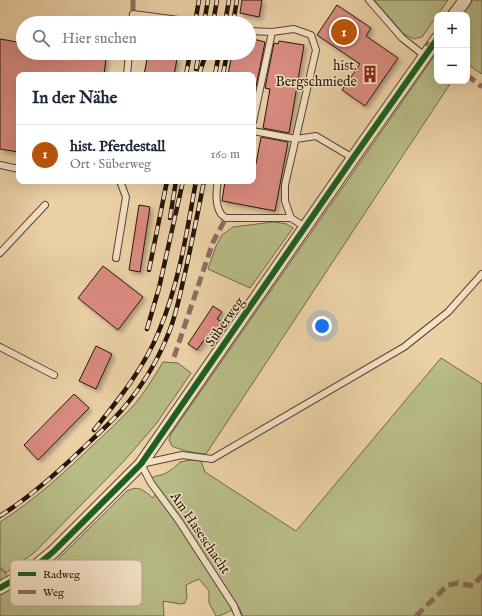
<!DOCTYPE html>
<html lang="de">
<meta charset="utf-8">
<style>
:root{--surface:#fff;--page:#f2f2f3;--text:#1f2937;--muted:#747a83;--line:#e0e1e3;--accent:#b45309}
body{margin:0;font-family:"IM FELL English",serif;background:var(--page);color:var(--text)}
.controls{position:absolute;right:12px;top:12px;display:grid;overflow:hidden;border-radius:8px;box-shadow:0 4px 16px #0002}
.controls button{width:36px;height:36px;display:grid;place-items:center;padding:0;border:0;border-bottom:1px solid var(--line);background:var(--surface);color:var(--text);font:20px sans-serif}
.you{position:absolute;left:322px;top:326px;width:14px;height:14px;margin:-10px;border:3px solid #fff;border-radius:50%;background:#1a73e8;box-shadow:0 0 0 6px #1a73e833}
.badge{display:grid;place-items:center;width:26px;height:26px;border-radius:50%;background:var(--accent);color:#fff;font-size:13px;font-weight:700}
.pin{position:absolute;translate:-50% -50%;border:2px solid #fff;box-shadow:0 1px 4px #0006}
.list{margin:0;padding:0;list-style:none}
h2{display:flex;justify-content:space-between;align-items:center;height:52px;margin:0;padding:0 16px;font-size:17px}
h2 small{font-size:13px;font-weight:400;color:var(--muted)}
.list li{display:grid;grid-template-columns:26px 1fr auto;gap:12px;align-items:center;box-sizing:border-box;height:60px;padding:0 16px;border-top:1px solid var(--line)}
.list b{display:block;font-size:15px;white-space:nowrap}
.list p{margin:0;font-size:13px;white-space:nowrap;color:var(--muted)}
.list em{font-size:13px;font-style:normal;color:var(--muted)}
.icon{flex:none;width:22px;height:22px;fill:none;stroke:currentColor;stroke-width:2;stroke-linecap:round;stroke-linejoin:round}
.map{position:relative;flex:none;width:482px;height:616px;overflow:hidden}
.search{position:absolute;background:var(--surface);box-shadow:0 4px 16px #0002;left:16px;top:16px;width:240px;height:44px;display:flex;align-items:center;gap:10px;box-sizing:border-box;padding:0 14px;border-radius:22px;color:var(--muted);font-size:15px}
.panel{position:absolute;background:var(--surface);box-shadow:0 4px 16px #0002;left:16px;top:72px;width:240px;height:112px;border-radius:8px}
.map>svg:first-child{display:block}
</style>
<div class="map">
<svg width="482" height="616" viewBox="0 0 482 616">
<defs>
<filter id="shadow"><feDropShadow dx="3" dy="3" stdDeviation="2" flood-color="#0004"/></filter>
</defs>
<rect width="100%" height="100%" fill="#ecd1a6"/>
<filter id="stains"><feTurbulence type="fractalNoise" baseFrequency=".005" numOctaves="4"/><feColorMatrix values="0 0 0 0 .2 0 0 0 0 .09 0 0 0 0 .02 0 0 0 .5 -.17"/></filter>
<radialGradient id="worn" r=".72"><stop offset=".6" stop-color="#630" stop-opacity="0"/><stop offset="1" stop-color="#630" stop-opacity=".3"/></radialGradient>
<path fill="#b8bc87" stroke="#6e6949" d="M374,0H448L422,37L414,39L404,34Z
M473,0H482V74L467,64V15H462Z
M437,52V81H452L206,454C194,453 183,451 172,446L169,440L171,434Z
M273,222L287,224L293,228L250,288L208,269L216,246L222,235L233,227Z
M441,358L482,384V616H243L239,607L219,616H216L209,603V591L199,579L186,585L187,597L185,603L180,604L163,601L164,616H0V568L20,589L51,566L127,491C139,485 143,490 153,498L159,489L151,478C155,476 157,476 161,475C168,473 175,467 180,462L190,460L201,461L205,472L296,531Z
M163,362L178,363L191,373L156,424L124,461L34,553L6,573L0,566V522C33,501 62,475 90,448C105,434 120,420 134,405C145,392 154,377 163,362Z"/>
<path fill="#da8b80" stroke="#25160b" filter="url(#shadow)" d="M242,0H262L259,17L240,13Z
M337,5L371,28L366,36L398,58L365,106L342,90L360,64L317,35Z
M249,38L265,42L256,87L253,86V75H228L232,53H249Z
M0,39L23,43V53H76L106,58L104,75H19V152L0,149Z
M279,41L304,45L289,133L263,128L270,89L265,88L274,43L278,44Z
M148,54L177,59L174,75H144Z
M261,137L288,142L275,211L222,201L225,181H253V164H256Z
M139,205L150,207L140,272L129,270Z
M103,266L143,297L118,330L78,298Z
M213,306L222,312L217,319L225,324L211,345L204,340L197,350L188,344Z
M96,346L112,354L96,389L79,381Z
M74,394L89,408L38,460L24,445Z"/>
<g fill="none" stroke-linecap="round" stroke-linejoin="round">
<g stroke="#574532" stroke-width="8">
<path id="lane" d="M369,0L402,38L425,56
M132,23L133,14L186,21
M249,31L272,32L294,29L311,35L316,50L285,185V201L291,218
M127,75L129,53
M253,122L272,32
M253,131L296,139L316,136L353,158
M0,165L19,169
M218,181C216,190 215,205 221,214C222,215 224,217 226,218H291L305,227
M0,253L45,205
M116,258L126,197L120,181
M0,347L54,375
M238,616L234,606L179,521L151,483L141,464L182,455L212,459L404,347L448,312L482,274"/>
</g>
<g stroke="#574532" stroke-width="14">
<path id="street" d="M454,15L465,0
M0,588L31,570L53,552L141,464L353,158L437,39"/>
</g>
<use href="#lane" stroke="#f3e1c5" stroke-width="6"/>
<use href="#street" stroke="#f3e1c5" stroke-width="12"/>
<g stroke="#25160b" stroke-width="4.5">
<path id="rail" d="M195,23L199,0
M204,23L208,0
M213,23L217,0
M225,23L229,0
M233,23L237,0
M196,69L199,53
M186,75L190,53
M199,75L206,53
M215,75L219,53
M223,75L227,53
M170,218L176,181
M149,270L167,181
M147,329L159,288L183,181
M94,430C119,399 144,368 159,331C179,284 187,231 196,181
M0,516C30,497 56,474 82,449C95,437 109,424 121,411C140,389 156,364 167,337C176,317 180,294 185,273C192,242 198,212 204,181"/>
</g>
<use href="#rail" stroke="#f3e1c5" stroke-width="3" stroke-dasharray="9" stroke-linecap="butt"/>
<g stroke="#574532" stroke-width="8" stroke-linecap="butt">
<path id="lane-bridge" d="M186,21L200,23"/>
</g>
<use href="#lane-bridge" stroke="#f3e1c5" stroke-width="6"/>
<path stroke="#8d6e63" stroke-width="5" stroke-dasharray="10 5" stroke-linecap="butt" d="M133,0V14
M426,43L437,51
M467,75L482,87
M174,357L213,242L226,218
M416,616L448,585L458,583L473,586L482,575"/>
<g stroke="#f3e1c5" stroke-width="8">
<path id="cycleway" d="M0,588L31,570L53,552L141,464L353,158L437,39"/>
</g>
<use href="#cycleway" stroke="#1b5e20" stroke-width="6"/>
</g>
<defs>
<g id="building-bare" transform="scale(1.38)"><path d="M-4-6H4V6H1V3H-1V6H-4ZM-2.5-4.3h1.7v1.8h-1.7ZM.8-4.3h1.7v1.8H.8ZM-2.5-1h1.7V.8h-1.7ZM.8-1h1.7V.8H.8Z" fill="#8f2418" stroke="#f3e1c5" stroke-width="2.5" paint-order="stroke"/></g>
</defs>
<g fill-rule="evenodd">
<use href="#building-bare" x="370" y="74"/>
</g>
<g text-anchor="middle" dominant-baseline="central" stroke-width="3" stroke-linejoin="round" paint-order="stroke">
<g font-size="14" fill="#25160b" stroke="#f3e1c5" text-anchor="end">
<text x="357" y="66">hist.<tspan x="357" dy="16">Bergschmiede</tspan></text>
</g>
<g font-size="14" fill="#25160b" stroke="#f3e1c5">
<text transform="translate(225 322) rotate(-55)">Süberweg</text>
<text transform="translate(200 533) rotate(56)">Am Haseschacht</text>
</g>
</g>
<rect x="10" y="560" width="132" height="46" rx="6" fill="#f3e1c5" stroke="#b5a48d" stroke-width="1"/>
<rect x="18" y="572" width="18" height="4" fill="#1b5e20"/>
<rect x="18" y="590" width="18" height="4" fill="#8d6e63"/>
<g font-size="11" fill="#25160b">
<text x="43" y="578">Radweg</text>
<text x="43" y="596">Weg</text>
</g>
<rect width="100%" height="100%" filter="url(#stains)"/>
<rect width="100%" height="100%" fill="url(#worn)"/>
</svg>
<div class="controls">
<button>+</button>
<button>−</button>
</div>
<div class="you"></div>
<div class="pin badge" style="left:344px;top:32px">1</div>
<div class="search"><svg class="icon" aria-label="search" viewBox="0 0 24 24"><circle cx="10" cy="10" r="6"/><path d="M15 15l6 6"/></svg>Hier suchen</div>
<section class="panel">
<h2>In der Nähe<small></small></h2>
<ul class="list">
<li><span class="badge">1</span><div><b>hist. Pferdestall</b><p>Ort · Süberweg</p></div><em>160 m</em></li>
</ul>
</section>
</div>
